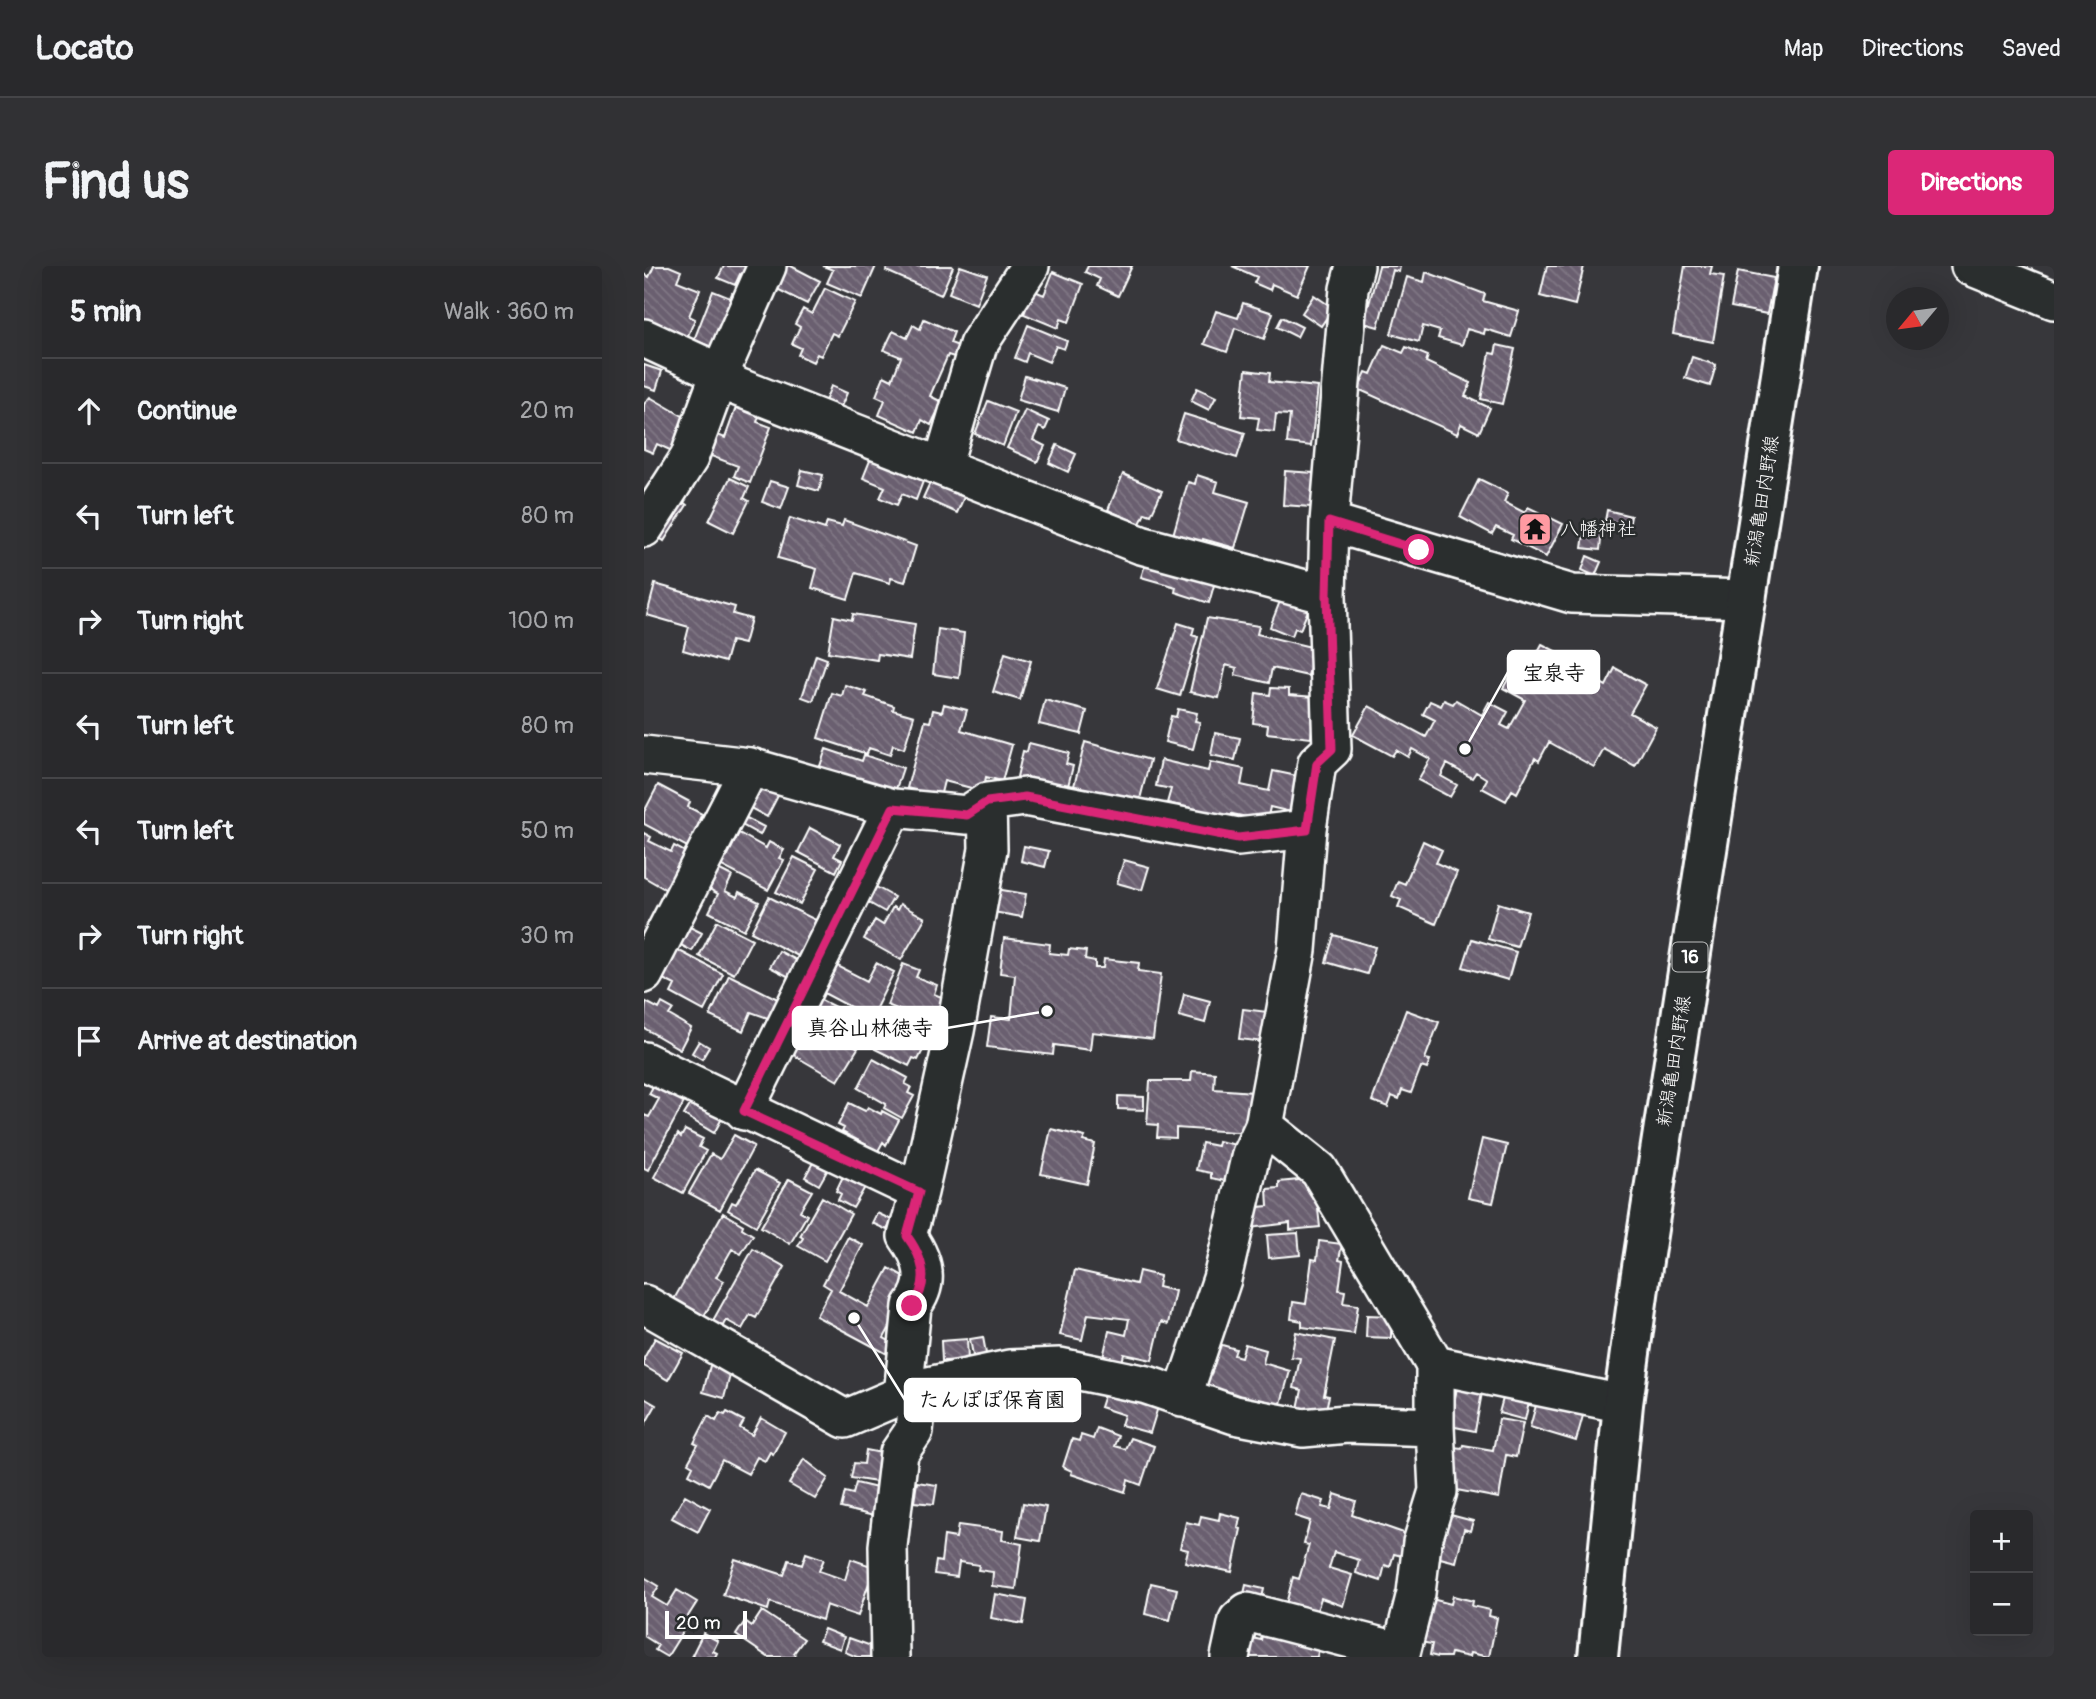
<!DOCTYPE html>
<meta charset="utf-8">
<style>
:root{--surface:#29292c;--page:#313134;--text:#f1f3f6;--muted:#a5a6a9;--line:#454548;--accent:#db2777}
body{margin:0;font-family:Pangolin,"Klee One",sans-serif;background:var(--page);color:var(--text)}
.controls{position:absolute;right:21px;bottom:21px;display:grid;overflow:hidden;border-radius:7px;box-shadow:0 7px 28px #0002}
.controls button{width:63px;height:63px;display:grid;place-items:center;padding:0;border:0;border-bottom:2px solid var(--line);background:var(--surface);color:var(--text);font:35px sans-serif}
.compass{position:absolute;left:1242px;top:21px;width:63px;height:63px;border-radius:50%;background:var(--surface);box-shadow:0 7px 28px #0002;rotate:241deg}
.scale{position:absolute;left:21px;bottom:18px;width:82px;box-sizing:border-box;padding-left:7px;border:4px solid #fff;border-top:0;font-size:19px;line-height:24px;white-space:nowrap;color:#fff;-webkit-text-stroke:5px #2a2d2e;paint-order:stroke}
.stop{position:absolute;width:21px;height:21px;margin:-16px;border:5px solid #db2777;border-radius:50%;background:#fff}
.stop.end{background:#db2777;border-color:#fff;box-shadow:0 2px 7px #0008}
.list{margin:0;padding:0;list-style:none}
h2{display:flex;justify-content:space-between;align-items:center;height:91px;margin:0;padding:0 28px;font-size:30px}
h2 small{font-size:23px;font-weight:400;color:var(--muted)}
.list li{display:grid;grid-template-columns:46px 1fr auto;gap:21px;align-items:center;box-sizing:border-box;height:105px;padding:0 28px;border-top:2px solid var(--line)}
.list b{display:block;font-size:26px;white-space:nowrap}
.list em{font-size:23px;font-style:normal;color:var(--muted)}
.icon{flex:none;width:38px;height:38px;fill:none;stroke:currentColor;stroke-width:2;stroke-linecap:round;stroke-linejoin:round}
.map{position:relative;flex:none;width:1410px;height:1391px;overflow:hidden;border-radius:7px}
header{display:flex;align-items:center;gap:42px;box-sizing:border-box;height:98px;padding:0 35px;background:var(--surface);border-bottom:2px solid var(--line)}
header strong{font-size:33px}
nav{display:flex;gap:38px;margin-inline-start:auto;font-size:24px}
.intro{display:flex;align-items:center;justify-content:space-between;box-sizing:border-box;height:168px;padding:0 42px}
h1{margin:0;font-size:49px}
.button{padding:18px 32px;border-radius:7px;background:var(--accent);color:#fff;font-size:24px;font-weight:700}
main{display:flex;gap:42px;padding:0 42px}
aside{flex:1;background:var(--surface);border-radius:7px;box-shadow:0 7px 28px #0002}
.map>svg:first-child{display:block}
</style>
<header>
<strong>Locato</strong>
<nav><a>Map</a><a>Directions</a><a>Saved</a></nav>
</header>
<div class="intro"><h1>Find us</h1><a class="button">Directions</a></div>
<main>
<aside>
<h2>5 min<small>Walk · 360 m</small></h2>
<ul class="list">
<li><svg class="icon" aria-label="ahead" viewBox="0 0 24 24"><path d="M12 20V5M6 11l6-6 6 6"/></svg><div><b>Continue</b></div><em>20 m</em></li>
<li><svg class="icon" aria-label="left" viewBox="0 0 24 24"><path d="M17 20v-9H6M10 6l-5 5 5 5"/></svg><div><b>Turn left</b></div><em>80 m</em></li>
<li><svg class="icon" aria-label="right" viewBox="0 0 24 24"><path d="M7 20v-9h11M14 6l5 5-5 5"/></svg><div><b>Turn right</b></div><em>100 m</em></li>
<li><svg class="icon" aria-label="left" viewBox="0 0 24 24"><path d="M17 20v-9H6M10 6l-5 5 5 5"/></svg><div><b>Turn left</b></div><em>80 m</em></li>
<li><svg class="icon" aria-label="left" viewBox="0 0 24 24"><path d="M17 20v-9H6M10 6l-5 5 5 5"/></svg><div><b>Turn left</b></div><em>50 m</em></li>
<li><svg class="icon" aria-label="right" viewBox="0 0 24 24"><path d="M7 20v-9h11M14 6l5 5-5 5"/></svg><div><b>Turn right</b></div><em>30 m</em></li>
<li><svg class="icon" aria-label="arrive" viewBox="0 0 24 24"><path d="M6 21V4h12l-3 4 3 4H6"/></svg><div><b>Arrive at destination</b></div></li>
</ul>
</aside>
<div class="map">
<svg width="1410" height="1391" viewBox="0 0 1410 1391">
<defs>
<pattern id="building-back-hatch" width="6" height="6" patternUnits="userSpaceOnUse" patternTransform="scale(1.75)"><rect width="6" height="6" fill="#6a5f6f"/><path d="M-1 5l2 2M0 0l6 6M5-1l2 2" fill="none" stroke="#807785"/></pattern>
</defs>
<rect width="100%" height="100%" fill="#37373b"/>
<filter id="ink" filterUnits="userSpaceOnUse"><feTurbulence type="fractalNoise" baseFrequency=".0143" numOctaves="2"/><feDisplacementMap in="SourceGraphic" scale="14" xChannelSelector="R" yChannelSelector="G"/><feConvolveMatrix kernelMatrix="1 2 1 2 8 2 1 2 1" color-interpolation-filters="sRGB"/></filter>
<g filter="url(#ink)">
<path fill="url(#building-back-hatch)" stroke="#fff" stroke-width="2" d="M10,0H25L37,5L33,15L56,24L45,50L51,53L41,77L0,60V8L5,11Z
M80,0H107L102,11L96,8L91,19L74,12Z
M137,0H147L176,15L163,38L127,20Z
M179,0H232L218,32L183,17L189,4Z
M244,0H308L309,1L297,29L242,5Z
M316,0L343,9L332,38L305,27Z
M444,0H488L474,30L453,20L456,13L441,6Z
M588,0H666L653,29L628,18L626,24L610,17L613,11Z
M735,0H756L755,6L749,4L734,61L720,57Z
M903,0H940L931,39L896,30Z
M1041,0H1068L1066,8L1080,10L1069,76L1029,68Z
M1094,5L1130,12L1123,48L1087,41Z
M409,6L439,18L425,56L417,53L414,62L380,48L389,24L400,29Z
M782,6L841,28L839,35L875,45L867,71L841,63L840,68L823,63L818,79L794,72L796,65L779,60L775,76L747,68L763,11L780,16Z
M181,22L211,36L194,70L188,67L177,90L173,88L169,96L154,89L157,82L148,78L156,61L151,58L159,43L168,48Z
M69,25L86,32L88,27L100,32L80,86L50,74Z
M670,29L689,42L677,60L658,47Z
M599,37L629,47L620,73L591,62L583,86L560,78L572,45L594,52Z
M638,51L658,61L653,71L633,61Z
M280,53L310,66L306,77L315,80L310,91L304,89L286,130L298,136L287,159L278,154L273,166L235,149L241,134L232,130L240,110L248,114L257,91L240,84L249,65L263,72L269,59L276,63Z
M384,59L423,75L420,83L412,80L405,96L384,87L381,96L371,92Z
M740,79L759,87L762,81L784,90L782,96L827,117L821,130L846,142L835,167L817,158L813,168L714,123L722,106L727,108Z
M853,79L871,83L858,138L837,133L846,87L851,88Z
M1048,91L1072,99L1066,120L1041,112Z
M0,99L18,105L12,124L0,120Z
M602,104L626,107L625,116L674,121L667,180L643,177L646,149L632,148L630,166L613,164L615,152L597,150Z
M381,110L421,122L414,146L374,134Z
M187,120L203,127L195,145L180,138Z
M553,122L572,131L565,144L547,135Z
M6,131L49,156L28,185L13,178L9,187L0,183V138Z
M95,133L118,142L113,156L127,161L106,217L90,210L94,200L67,190L74,169L81,172Z
M344,135L372,146L359,180L331,168Z
M381,144L405,155L401,164L395,161L389,174L401,180L393,196L363,182Z
M540,148L601,167L593,192L532,173Z
M413,179L432,188L424,206L405,197Z
M231,182L284,202L272,234L258,228L253,239L236,232L241,221L219,212Z
M158,204L179,209L175,225L154,219Z
M641,205L670,207L667,241L639,239Z
M290,208L324,222L313,247L279,232Z
M479,208L518,225L507,249L501,247L496,258L464,244Z
M553,209L574,216L571,226L605,236L591,282L559,273L558,278L529,269L544,216L551,218Z
M86,212L105,221L100,232L105,235L89,267L65,255Z
M835,213L864,227L860,236L881,247L884,241L919,258L902,291L867,273L869,269L852,261L848,268L816,251Z
M126,215L145,221L137,243L118,236Z
M31,230L43,239L20,275L7,266Z
M963,244L987,250L985,261L961,255Z
M146,252L181,263L183,256L198,260L200,254L272,280L261,316L247,312L246,317L212,307L204,333L168,322L173,303L134,292Z
M941,261L958,263L956,284L938,282Z
M504,290L572,312L565,337L531,326L532,321L497,311Z
M943,290L957,296L951,310L938,304Z
M11,318L91,341L89,348L107,353L100,378L87,375L81,396L39,384L45,361L3,349Z
M638,330L665,342L656,364L651,362L648,370L626,361Z
M209,348L271,358L266,393L234,388L233,394L184,386L190,350L208,354Z
M563,352L615,360L613,368L671,382L664,410L628,402L625,417L591,409L593,402L582,399L575,432L546,426Z
M534,357L550,362L548,369L554,371L536,430L513,423Z
M294,363L320,367L315,412L289,408Z
M898,378L954,408L951,414L962,420L971,402L1002,419L986,447L1012,461L991,500L960,483L950,501L905,476L895,495L891,492L873,527L868,524L862,535L838,522L843,513L832,506L828,512L803,498L797,510L813,519L806,531L774,514L786,493L768,483L764,491L752,484L748,490L709,469L725,440L782,471L791,454L779,448L786,435L797,440L800,434L809,438L812,434L838,449L845,436L864,446L857,459L865,463L881,434L859,422L869,405L893,418L904,397L891,391Z
M361,387L387,395L376,434L349,426Z
M172,389L183,393L169,435L158,431Z
M201,419L223,426L221,430L250,440L249,444L270,450L260,483L249,479L246,489L225,482L223,488L174,472L188,427L198,430Z
M627,422L645,423V429L671,431L667,472L623,467L624,459L609,457L612,427L626,429Z
M401,434L443,445L437,468L395,458Z
M300,438L323,444L317,464L368,479L358,515L342,511L339,525L300,515L296,531L263,522L281,455L286,456L289,444L298,446Z
M534,443L553,447L551,455L556,456L549,483L521,476L527,450L532,451Z
M571,467L596,472L591,494L567,489Z
M441,476L506,494L495,537L430,520Z
M385,477L425,487L422,498L429,500L423,524L373,511L379,485L383,486Z
M182,483L218,495L220,489L259,502L250,529L175,503Z
M517,494L564,505L566,496L600,503L597,519L625,525L629,505L658,511L651,547L626,541L623,555L588,548L586,557L555,550L556,544L523,537L527,523L512,520Z
M111,513L136,526L123,551L99,538Z
M14,519L46,536L44,541L58,548L55,554L61,557L47,583L0,558V546Z
M93,547L120,561L116,569L89,554Z
M166,562L196,578L190,590L198,594L192,606L154,586Z
M0,567L7,571L5,575L27,586L30,580L48,590L28,627L0,611Z
M95,567L122,582L125,576L140,584L135,592L140,594L124,624L70,596L76,587L83,591Z
M779,575L798,584L792,597L813,606L792,658L754,641L757,634L748,630L754,615L761,618Z
M380,580L405,585L401,601L377,595Z
M150,591L174,603L156,638L132,626Z
M480,594L505,601L498,624L473,617Z
M70,601L88,610L81,625L93,631L95,626L115,636L100,664L65,646L74,628L60,620Z
M227,618L250,631L241,646L218,633Z
M352,623L382,628L378,651L349,646Z
M125,631L180,658L156,691L107,666Z
M854,637L884,646L873,681L844,673Z
M256,638L281,652L257,694L220,673L231,654L239,659L249,641L253,644Z
M73,655L108,673L90,708L55,690Z
M38,657L58,667L48,685L29,675Z
M690,669L731,681L723,708L682,696Z
M360,672L406,678L405,687L424,689L425,683L442,685L441,693L451,695V702H459L460,693L495,697L494,705L517,708L509,773L448,766L446,784L410,779L409,789L343,781L347,751L367,753L371,709L356,707Z
M828,673L872,686L864,714L819,701Z
M28,681L79,708L60,745L27,727L31,719L13,710Z
M135,685L158,697L149,713L126,701Z
M232,697L250,706L227,752L176,725L190,698L223,715Z
M259,698L275,704L272,711L293,719L290,728L300,732L296,741L305,745L299,761L243,739Z
M85,709L140,736L132,755L107,746L99,765L66,750Z
M540,728L566,735L561,757L535,750Z
M171,731L193,742L188,753L165,742Z
M2,736L15,743L18,737L29,743L25,749L47,762L36,783L0,762Z
M599,743L624,746L620,776L595,773Z
M762,744L795,756L781,793L786,794L783,803L777,801L767,827L758,824L755,833L748,830L744,841L728,835Z
M234,751L247,757L249,753L270,764L272,760L280,764L277,769L285,772L274,794L269,792L265,800L231,783L235,773L225,768Z
M165,753L214,782L194,815L146,787Z
M55,775L65,781L58,793L48,787Z
M229,793L264,812L261,818L267,821L264,827L270,830L258,852L240,842L242,838L214,822Z
M548,805L571,807L570,823L609,826L606,867L532,862V872L513,871L514,859L503,858L506,815H547Z
M15,809L46,825L4,904L0,902V849L5,851L15,833L5,828Z
M53,828L82,845L70,867L40,849Z
M474,830L500,831V844L474,843Z
M205,837L221,845L224,841L237,848L238,845L255,854L242,879L239,876L234,885L198,866L200,862L194,859Z
M407,863L441,871L439,875L451,878L443,918L397,908Z
M41,864L59,873L55,881L62,885L39,927L10,911L34,868L37,871Z
M90,869L110,880L76,944L45,927L67,888L76,893Z
M838,873L863,879L849,937L824,932Z
M574,875L597,880L590,917L567,912V907L552,904L558,877L573,880Z
M172,891L187,898L175,919L161,911Z
M111,904L136,917L112,960L84,944L88,936L92,938Z
M202,904L224,916L209,942L194,934L197,928L192,925Z
M145,913L168,925L156,945L163,949L146,978L117,961Z
M665,913L671,917L676,961L646,964V957L606,962L604,942L624,940L623,923L635,922V916Z
M178,931L207,948L181,995L154,980L159,972L156,970Z
M79,947L99,959L98,962L109,969L97,988L88,983L72,1011L80,1015L60,1050L30,1033Z
M233,947L248,954L243,964L228,957Z
M654,967L656,989L625,992L623,969Z
M204,971L219,979L195,1025L224,1041L245,1002L263,1012L261,1033L240,1072L249,1077V1091L172,1050L187,1023L179,1018Z
M675,975L698,978L695,994L699,995L695,1024L701,1025L699,1037L714,1039L710,1068L658,1061V1055L647,1053L649,1036L662,1038L668,993L673,994Z
M109,983L141,1001L112,1052L106,1049L98,1063L82,1054L77,1063L67,1058Z
M431,1004L492,1018L495,1005L516,1010L514,1021L531,1025L524,1058L517,1056L508,1094L480,1088L477,1101L458,1096L465,1065L482,1069L485,1053L444,1048L438,1074L416,1069Z
M723,1049L747,1050V1072L722,1071Z
M652,1066L691,1074L680,1129L685,1130L680,1152L653,1147L658,1124L650,1122L656,1092L647,1091Z
M339,1071L343,1093L330,1095L326,1073Z
M11,1072L39,1087L24,1114L0,1100V1092Z
M323,1073L324,1094L298,1095L297,1075Z
M571,1077L592,1083L590,1089L597,1091L601,1078L622,1084L619,1097L646,1105L634,1148L557,1127Z
M68,1092L89,1098L80,1132L59,1126Z
M814,1116L839,1121L831,1165L806,1160Z
M861,1125L886,1132L881,1154L855,1147Z
M461,1126L514,1141L506,1167L477,1159L480,1149L456,1141Z
M0,1132L12,1139L0,1160Z
M894,1132L940,1146L932,1175L886,1161Z
M83,1146L100,1155L96,1162L108,1169L117,1152L141,1166L129,1188L126,1186L121,1195L113,1191L104,1208L78,1194L65,1219L45,1208L49,1200L44,1197L54,1179L50,1177L64,1150L72,1155L76,1147L81,1149Z
M855,1153L879,1157L872,1191L862,1189L855,1232L802,1222L810,1181L818,1182L819,1179L849,1184Z
M453,1162L474,1170L470,1180L481,1183L486,1172L510,1180L497,1219L484,1214L481,1226L427,1208L428,1205L419,1201L428,1173L435,1175L437,1169L449,1173Z
M222,1184L243,1188L239,1217L207,1212L210,1197L220,1198Z
M160,1193L184,1212L171,1233L145,1218Z
M273,1216L293,1219L290,1238L270,1236Z
M212,1217L237,1223L230,1250L197,1242L201,1226L209,1228Z
M657,1228L680,1235L678,1241L687,1243L691,1228L712,1235L708,1249L768,1270L762,1291L750,1288L746,1301L741,1299L737,1315L712,1307L715,1294L690,1286L685,1302L708,1309L699,1340L677,1332L671,1351L641,1342L649,1311L655,1313L665,1279L660,1278L666,1255L651,1250Z
M41,1229L66,1243L54,1266L28,1252Z
M379,1237L402,1241L396,1275L373,1271Z
M576,1247L596,1252L594,1262L597,1263L588,1306L541,1296L544,1284L536,1282L542,1256L555,1259L557,1250L575,1254Z
M799,1247L829,1255L826,1265L820,1263L812,1296L788,1290Z
M314,1259L359,1265L358,1274L378,1278L372,1323L348,1320L349,1306L334,1304L335,1299L315,1296L313,1311L290,1308L292,1295L297,1296L300,1270L312,1272Z
M162,1287L180,1293L175,1305L201,1314L207,1293L230,1301L214,1350L182,1339L178,1354L126,1336L124,1344L79,1329L91,1293L140,1309L145,1294L158,1299Z
M0,1311L15,1320L8,1331L23,1340L33,1324L53,1336L41,1355L44,1357L23,1391L11,1384L14,1379L0,1370Z
M507,1317L533,1323L526,1354L501,1348Z
M602,1319L620,1323L617,1336L599,1332Z
M351,1328L383,1334L379,1358L347,1352Z
M809,1330L829,1335L828,1340L846,1344L845,1350L853,1352L845,1391L826,1387L825,1391L807,1387L806,1391H794L786,1389L788,1378L775,1376L784,1332L807,1338Z
M118,1345L160,1373L150,1387L153,1391H124L92,1369L101,1355L108,1360Z
M180,1363L200,1371L196,1383L175,1375Z
M619,1365L676,1377L673,1391H604L608,1372L617,1374Z
M59,1367L74,1375L69,1385L73,1387L71,1391H47Z
M205,1372L233,1382L229,1391H213L201,1386Z"/>
<g fill="none" stroke-linecap="round" stroke-linejoin="round">
<g stroke="#fff" stroke-width="42">
<path id="minor" d="M1326,0L1410,34
M0,72L76,107L91,120L497,279L683,329
M298,201L334,79L386,0
M685,256L928,328L1103,333
M0,262L45,192L76,107L123,0
M0,489L106,501L249,542L323,549L343,536L381,531L594,571L663,563
M0,708L106,501
M0,795L275,926L311,765L344,583L343,536
M100,845L249,542
M620,860L675,904L791,1099
M0,1038L201,1153L274,1122L365,1103L416,1101L503,1119L591,1149L659,1162L703,1158L791,1161V1099L979,1138
M259,1129L268,1040C287,1016 279,992 263,970L275,926
M538,1132L578,1013L607,888L620,860L653,684L663,563L673,497L688,483L683,329L685,256L705,23L711,0
M246,1391L244,1280L255,1187L270,1165L274,1122
M586,1391L594,1354L603,1346L757,1386
M756,1391L772,1327L778,1277L794,1225L791,1161"/>
</g>
<g stroke="#fff" stroke-width="44">
<path id="major" d="M954,1391L979,1138L996,1014L1154,0"/>
</g>
<use href="#minor" stroke="#2a2d2e" stroke-width="37"/>
<use href="#major" stroke="#2a2d2e" stroke-width="38"/>
</g>
</g>
<g fill="none" stroke-linecap="round" stroke-linejoin="round" filter="url(#ink)">
<path stroke="#db2777" stroke-width="9" d="M268,1040C287,1016 279,992 263,970L275,926L100,845L249,542L323,549L343,536L381,531L594,572L663,564L673,497L688,483L683,329L685,256L775,284"/>
</g>
<defs>
<g id="temple-square" transform="scale(1.75)"><rect x="-9" y="-9" width="18" height="18" rx="4" fill="#ff9aa2" stroke="#2a2d2e"/><path d="M0-6L5-2H3V0L6.5 2.5H4V6H1.5V3h-3V6H-4V2.5H-6.5L-3 0V-2H-5Z" fill="#111"/></g>
</defs>
<g fill-rule="evenodd">
<use href="#temple-square" x="891" y="263"/>
</g>
<g text-anchor="middle" dominant-baseline="central" stroke-width="5" stroke-linejoin="round" paint-order="stroke">
<rect fill="#2a2d2e" stroke="#bfc0c0" stroke-width="2" x="1028.5" y="676.5" width="35" height="29" rx="5"/>
<g font-size="18" font-weight="bold" fill="#fff">
<text x="1046" y="691">16</text>
</g>
<g font-size="19" fill="#fff" stroke="#2a2d2e">
<text transform="translate(1118 235) rotate(-81)">新潟亀田内野線</text>
<text transform="translate(1030 795) rotate(-81)">新潟亀田内野線</text>
</g>
<g font-size="19" fill="#fff" stroke="#2a2d2e" text-anchor="start">
<text x="916" y="263">八幡神社</text>
</g>
</g>
<path fill="none" stroke="#fff" stroke-width="2.5" d="M821 483L864 406M403 745L303 762M210 1052L261 1134"/>
<g fill="#fff" stroke="#2a2d2e" stroke-width="2.5">
<circle cx="821" cy="483" r="7"/>
<circle cx="403" cy="745" r="7"/>
<circle cx="210" cy="1052" r="7"/>
</g>
<g fill="#fff" stroke="#fff" stroke-width="2.5">
<rect x="864" y="385" width="91" height="42" rx="7"/>
<rect x="149" y="741" width="154" height="42" rx="7"/>
<rect x="261" y="1113" width="175" height="42" rx="7"/>
</g>
<g font-size="21" text-anchor="middle" font-weight="bold" fill="#111">
<text x="910" y="414">宝泉寺</text>
<text x="226" y="769">真谷山林徳寺</text>
<text x="348" y="1141">たんぽぽ保育園</text>
</g>
</svg>
<div class="controls">
<button>+</button>
<button>−</button>
</div>
<svg class="compass" viewBox="-18 -18 36 36"><path d="M0-13l5 13h-10z" fill="#e53935"/><path d="M0 13l5-13h-10z" fill="#a5a6a9"/></svg>
<div class="scale">20 m</div>
<div class="stop" style="left:775px;top:284px"></div>
<div class="stop end" style="left:268px;top:1040px"></div>
</div>
</main>
